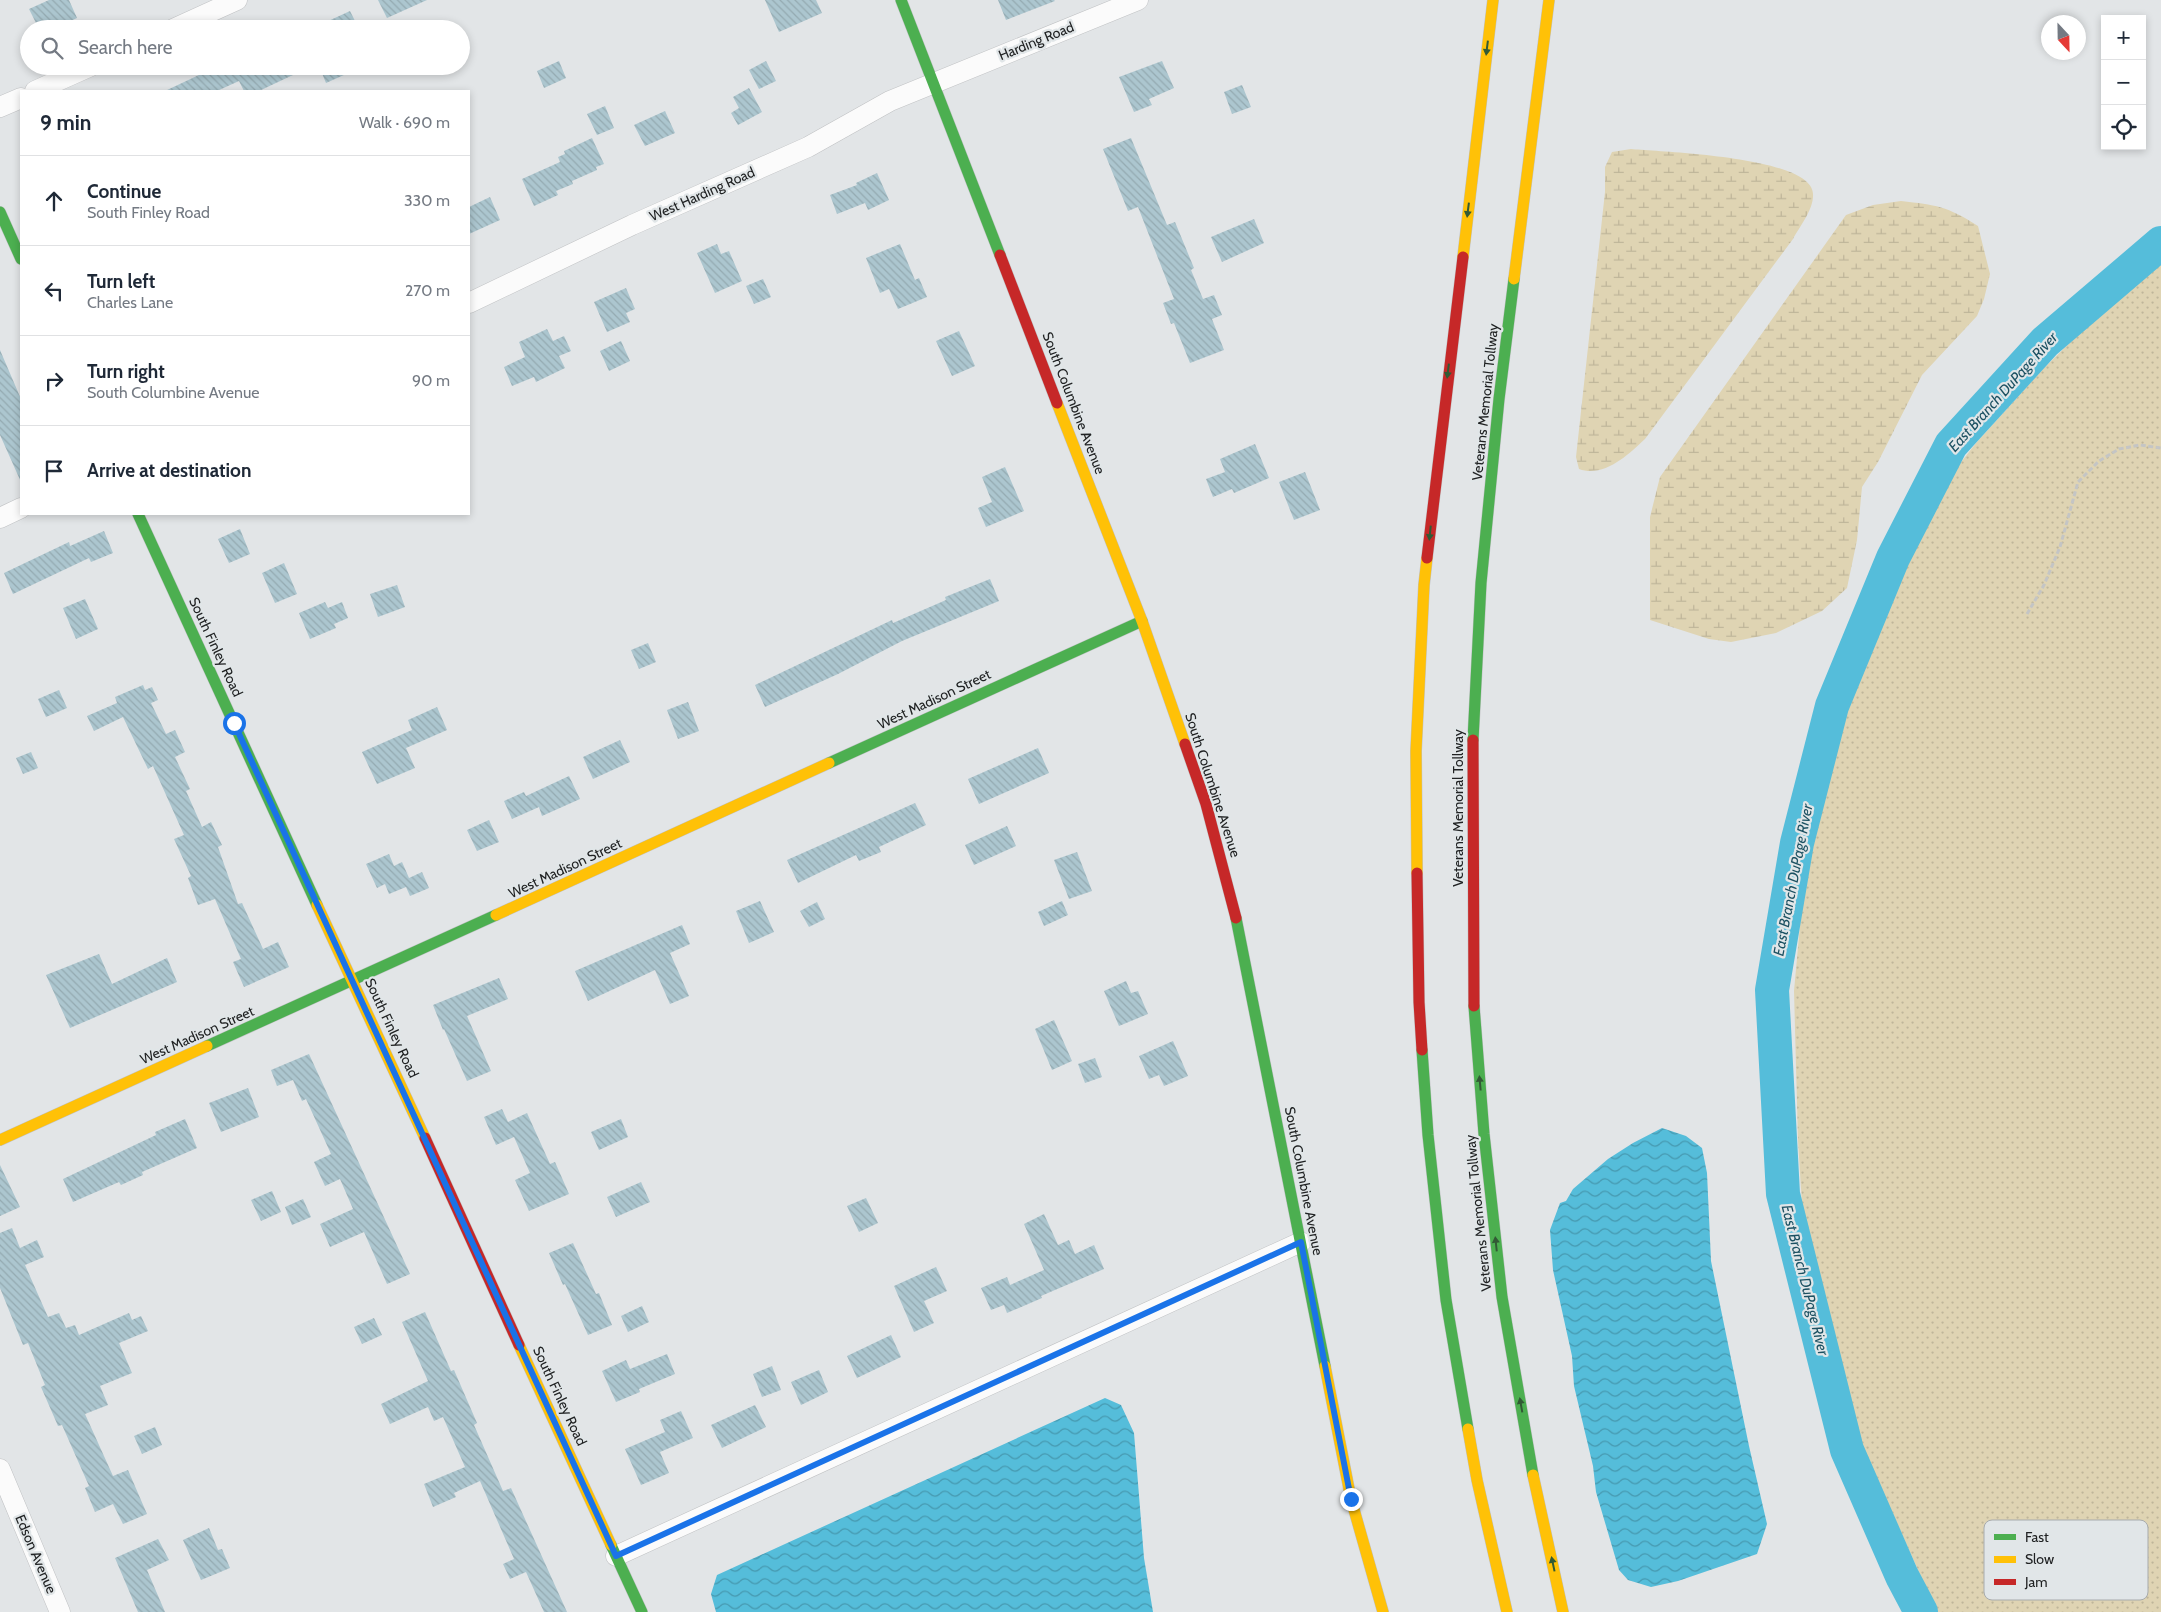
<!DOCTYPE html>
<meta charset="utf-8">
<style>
:root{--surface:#fff;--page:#f6f6f7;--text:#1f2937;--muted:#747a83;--line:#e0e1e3}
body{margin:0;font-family:Cabin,sans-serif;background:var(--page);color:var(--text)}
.controls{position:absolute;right:15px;top:15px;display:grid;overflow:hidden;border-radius:0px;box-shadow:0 2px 8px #0003}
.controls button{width:45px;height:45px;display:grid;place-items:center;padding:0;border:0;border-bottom:1px solid var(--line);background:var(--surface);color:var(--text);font:25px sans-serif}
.compass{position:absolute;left:2041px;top:15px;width:45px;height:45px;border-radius:50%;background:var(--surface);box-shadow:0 2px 8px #0003;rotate:158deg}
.stop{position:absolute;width:15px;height:15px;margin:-11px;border:4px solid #1a73e8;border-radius:50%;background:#fff}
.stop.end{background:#1a73e8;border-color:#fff;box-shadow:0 1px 5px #0008}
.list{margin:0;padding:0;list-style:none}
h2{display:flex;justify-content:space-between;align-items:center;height:65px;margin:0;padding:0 20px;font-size:21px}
h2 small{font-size:16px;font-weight:400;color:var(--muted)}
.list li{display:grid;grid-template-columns:32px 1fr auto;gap:15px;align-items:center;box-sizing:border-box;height:90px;padding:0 20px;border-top:1px solid var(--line)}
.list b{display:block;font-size:19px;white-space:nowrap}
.list p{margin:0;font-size:16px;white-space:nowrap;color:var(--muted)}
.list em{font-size:16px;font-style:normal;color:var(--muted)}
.icon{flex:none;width:28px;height:28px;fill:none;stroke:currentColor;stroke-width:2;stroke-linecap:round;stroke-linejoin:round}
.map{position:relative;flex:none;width:2161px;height:1612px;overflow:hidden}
.search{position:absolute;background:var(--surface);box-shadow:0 2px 8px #0003;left:20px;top:20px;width:450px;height:55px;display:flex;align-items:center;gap:12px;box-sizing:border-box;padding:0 18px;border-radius:28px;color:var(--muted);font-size:19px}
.panel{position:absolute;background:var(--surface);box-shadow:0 2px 8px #0003;left:20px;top:90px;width:450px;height:425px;border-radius:0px}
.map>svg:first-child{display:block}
</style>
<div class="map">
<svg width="2161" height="1612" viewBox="0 0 2161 1612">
<defs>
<pattern id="grass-dots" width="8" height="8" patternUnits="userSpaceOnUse" patternTransform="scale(1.25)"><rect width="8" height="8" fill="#dfd4b3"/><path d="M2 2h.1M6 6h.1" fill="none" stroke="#bfb69a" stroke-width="1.8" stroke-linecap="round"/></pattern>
<pattern id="wetland-marsh" width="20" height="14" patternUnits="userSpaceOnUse" patternTransform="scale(1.25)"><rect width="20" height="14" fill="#dfd4b3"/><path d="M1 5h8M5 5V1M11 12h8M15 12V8" fill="none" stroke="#bfb69a"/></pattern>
<pattern id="water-waves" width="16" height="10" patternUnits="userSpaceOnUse" patternTransform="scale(1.25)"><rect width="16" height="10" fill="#55bdda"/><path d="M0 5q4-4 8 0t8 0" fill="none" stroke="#4699b0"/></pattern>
<pattern id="building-back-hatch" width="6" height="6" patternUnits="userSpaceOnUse" patternTransform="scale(1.25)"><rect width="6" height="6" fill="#acc6cf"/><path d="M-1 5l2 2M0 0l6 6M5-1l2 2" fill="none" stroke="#94aab1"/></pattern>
</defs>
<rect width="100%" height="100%" fill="#e2e5e7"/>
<path fill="url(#grass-dots)" d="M2161,256V1612H1937L1858,1437L1831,1363L1804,1236L1798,1141L1794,991L1802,903L1810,854L1825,774L1858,674L1926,519L1948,479L1976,443L2045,367L2131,283Z"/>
<path fill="url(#wetland-marsh)" d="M1631,149C1660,152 1812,156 1813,194C1814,209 1800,226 1793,239L1645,439C1628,455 1604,478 1579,469L1576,457L1605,192V167L1612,152Z
M1901,201C1936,205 1947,206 1978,226L1990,274L1984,299L1977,316L1922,375L1878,462L1862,487L1857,540L1847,588L1822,611L1776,633L1731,642L1709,639L1650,620V517L1660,477L1846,215L1873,205Z"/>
<path fill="url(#water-waves)" d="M1662,1128L1686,1136L1702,1148L1707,1173L1711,1261L1749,1446L1767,1524L1757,1554L1678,1581L1651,1587L1628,1580L1619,1570L1596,1492L1593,1466L1574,1386L1572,1356L1553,1270L1550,1230L1560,1203L1566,1201L1573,1189L1608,1159L1633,1143Z
M1105,1398L1121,1405L1134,1433L1144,1558L1153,1612H716L711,1594L717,1575Z"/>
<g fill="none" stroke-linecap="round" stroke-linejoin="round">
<path stroke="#55bdda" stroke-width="34" d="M1921,1612L1902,1576L1847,1450L1783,1194L1772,990L1797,843L1832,706L1893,558L1951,445L2045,342L2161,243"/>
</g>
<path fill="url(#building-back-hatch)" d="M49,0H69L77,18L53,29H39L29,9Z
M378,0H427L387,18Z
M765,0H816L822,13L779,32Z
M998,0H1054L1055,1L1006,20Z
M350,11L359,29H311Z
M559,61L566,78L544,88L537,71Z
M766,61L776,81L759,89L749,70Z
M1162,61L1174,88L1149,99L1152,105L1134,112L1119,77Z
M218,66H312L259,91H244L239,81L217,91H165Z
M319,66H364L326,83Z
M1242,85L1251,107L1232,114L1224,92Z
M749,88L762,112L738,125L731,113L739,108L733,97Z
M605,106L614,128L597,135L587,114Z
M665,111L675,133L645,146L634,125Z
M592,138L604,164L596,167L597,170L572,181L573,184L556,191L558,195L534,206L522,179L560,162L558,157L565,154L564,151Z
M1131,138L1167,225L1175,222L1194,268L1191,270L1203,299L1214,295L1222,315L1212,319L1224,350L1190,363L1174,323L1171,324L1163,303L1174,299L1138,207L1128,211L1103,149Z
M877,173L889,200L868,210L865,203L837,214L830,195L857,185L856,183Z
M490,197L500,220L469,234V207Z
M1254,219L1264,243L1222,262L1211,237Z
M717,244L721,254L729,251L742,281L715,293L697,253Z
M900,244L915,280L919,278L927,297L898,309L889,289L880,293L866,258Z
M763,279L771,297L754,304L746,286Z
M626,288L635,309L626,313L630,322L607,332L594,302Z
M547,329L553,341L564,336L571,351L559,356L565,368L536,382L534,377L512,386L504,367L525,357L519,342Z
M959,331L975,366L952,376L936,341Z
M621,341L630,361L609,371L600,351Z
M0,350L21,399V482L0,435Z
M1255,444L1269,478L1234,493L1232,489L1213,497L1206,479L1225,472L1220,459Z
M1005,467L1024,511L986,527L978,508L992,502L982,477Z
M1305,472L1320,510L1294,520L1279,482Z
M240,529L250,554L229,563L218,539Z
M104,531L113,553L91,562L89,558L13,594L4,573L69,542L70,546Z
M284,563L297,594L275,603L262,573Z
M990,579L999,601L902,641L838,674L765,707L755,685L892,620L893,623L946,600L945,597Z
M397,585L405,607L378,617L370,594Z
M85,599L98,629L76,639L63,608Z
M325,602L328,608L342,602L348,618L334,624L336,628L310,639L299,613Z
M648,643L656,662L639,669L631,650Z
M143,685L145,690L152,687L158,700L151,703L166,734L175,730L185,752L175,757L190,789L186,791L202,827L211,822L222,845L218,847L238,904L242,903L263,949L278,942L289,967L244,987L233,962L241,959L215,899L198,905L188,878L191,876L174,839L184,835L153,766L148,769L123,717L94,731L87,716L117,703L115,697Z
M59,690L67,708L46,717L38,699Z
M688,702L699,731L678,739L667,710Z
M437,707L447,730L406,748L415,768L377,784L362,752L412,730L408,720Z
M620,740L630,762L593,779L583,757Z
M1038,748L1049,773L979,804L968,779Z
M31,752L38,768L23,774L16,758Z
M569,776L580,799L542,816L539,807L512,819L504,801L524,792L526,796Z
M915,803L926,825L879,847L881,852L859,861L856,855L798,883L787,860Z
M489,820L499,842L477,851L467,830Z
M1007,826L1016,846L974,865L965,845Z
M1077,852L1092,891L1069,899L1054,860Z
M389,854L394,866L402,862L409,878L422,872L429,888L410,896L406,887L389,894L385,884L377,888L366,864Z
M760,901L774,932L749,943L736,911Z
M1062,901L1068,915L1044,926L1038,912Z
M817,902L825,919L809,927L800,911Z
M682,925L690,944L670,953L689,996L670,1004L655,970L588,1001L575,971Z
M99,954L112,984L167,958L177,982L70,1028L46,975Z
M499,978L508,999L467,1016L491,1071L467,1081L444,1029L443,1030L433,1005Z
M1126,981L1131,993L1138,991L1148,1014L1119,1026L1104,991Z
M1054,1020L1072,1061L1052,1070L1035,1029Z
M1173,1041L1188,1076L1164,1086L1159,1075L1149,1079L1139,1056Z
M309,1054L410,1274L387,1284L364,1232L330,1247L320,1224L353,1209L340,1179L325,1186L314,1162L331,1154L306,1099L302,1101L293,1080L277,1086L271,1070Z
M1095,1058L1102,1077L1085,1083L1078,1064Z
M248,1088L259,1117L221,1132L209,1103Z
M502,1109L508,1122L527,1113L550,1164L555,1162L569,1194L529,1211L515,1180L530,1173L514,1137L496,1145L484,1117Z
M185,1119L197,1148L142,1172L143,1175L121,1185L119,1182L73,1202L63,1179L156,1135L155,1132Z
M621,1119L628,1137L599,1150L591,1132Z
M0,1165L20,1207L0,1216Z
M641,1182L650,1202L616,1217L607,1197Z
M272,1191L281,1212L261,1221L251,1200Z
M866,1198L878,1223L859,1232L847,1206Z
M303,1199L311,1217L292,1225L285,1207Z
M1044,1214L1058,1245L1069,1240L1075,1254L1094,1245L1104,1269L1041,1296L1042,1298L1007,1313L1004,1305L991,1310L981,1288L1007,1277L1010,1285L1044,1270L1024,1224Z
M12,1228L20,1248L37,1240L44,1257L25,1265L48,1317L59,1313L66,1328L75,1325L79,1335L129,1313L132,1320L141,1316L148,1331L119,1343L132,1373L100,1386L108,1405L85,1414L113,1476L128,1470L147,1514L123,1524L113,1504L95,1512L85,1488L89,1486L62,1425L58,1426L41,1387L45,1385L28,1343L23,1345L0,1288V1233Z
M573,1243L596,1294L599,1293L612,1325L588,1335L565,1284L563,1285L549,1253Z
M936,1267L947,1291L924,1301L934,1323L914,1332L894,1286Z
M642,1306L649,1322L628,1332L621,1316Z
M425,1312L451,1371L454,1370L477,1423L474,1425L503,1491L511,1488L567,1612H544L526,1572L510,1579L503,1564L514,1559L480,1481L454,1493L456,1497L433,1507L424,1484L465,1467L443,1417L434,1421L428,1407L390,1424L381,1404L428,1381L402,1322Z
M374,1318L382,1335L362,1344L354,1327Z
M891,1335L901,1357L857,1378L847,1356Z
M667,1354L675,1374L639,1389L640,1392L616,1402L602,1371L626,1360L630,1369Z
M772,1366L781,1390L762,1397L753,1374Z
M819,1370L828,1392L801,1405L791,1382Z
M755,1405L766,1427L722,1448L711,1425Z
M681,1411L693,1438L660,1452L669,1473L641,1485L625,1449L665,1432L660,1420Z
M155,1427L162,1445L142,1454L134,1436Z
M209,1528L218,1550L222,1549L230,1568L201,1580L183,1540Z
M158,1539L169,1560L147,1570L165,1612H138L115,1558Z"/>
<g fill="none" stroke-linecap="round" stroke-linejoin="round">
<g stroke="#c0c2c4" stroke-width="21">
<path id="street" d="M173,29L237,0
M35,91L91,66
M0,107L21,98
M469,303L632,225L808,147L890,101L1138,0
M0,518L21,508
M0,1469L60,1612
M616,1556L1301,1242"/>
</g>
<g stroke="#c0c2c4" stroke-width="12">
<path id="fast" d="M901,0L1000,255
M0,212L21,259
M138,514L317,905
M1473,740L1481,583L1499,399L1514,279
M829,763L1142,621
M1236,918L1325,1366
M1474,1006L1484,1134L1502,1297L1533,1475
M207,1046L496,915
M1422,1050L1428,1135L1446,1300L1468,1429
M611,1545L642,1612"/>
</g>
<g stroke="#c0c2c4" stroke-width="12">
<path id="slow" d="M1463,257L1493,0
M1514,279L1549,0
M1057,403L1142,621L1185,744
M1417,873L1416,751L1424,585L1427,558
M317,905L425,1138
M496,915L829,763
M0,1140L207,1046
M519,1345L611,1545
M1325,1366L1351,1499L1383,1612
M1468,1429L1477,1480L1507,1612
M1533,1475L1563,1612"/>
</g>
<g stroke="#c0c2c4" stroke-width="12">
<path id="jam" d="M1000,255L1057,403
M1427,558L1463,257
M1473,740L1474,1006
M1185,744L1206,804L1236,918
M1417,873L1419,1002L1422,1050
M425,1138L519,1345"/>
</g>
<path stroke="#c4c5c5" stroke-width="3" stroke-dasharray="5 2.5" stroke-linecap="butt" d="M2027,614L2044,585L2060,547L2078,482L2099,461L2119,449L2140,445L2161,448"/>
<use href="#street" stroke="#fbfbfb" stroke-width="20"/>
<use href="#fast" stroke="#4caf50" stroke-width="11"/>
<use href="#slow" stroke="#ffc107" stroke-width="11"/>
<use href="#jam" stroke="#c62828" stroke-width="11"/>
</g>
<defs><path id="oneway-solid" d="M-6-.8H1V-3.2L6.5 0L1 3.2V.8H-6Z" transform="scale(1.25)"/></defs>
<g fill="#325a35">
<use href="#oneway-solid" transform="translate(1487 48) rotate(97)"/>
<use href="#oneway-solid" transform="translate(1468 210) rotate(97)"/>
<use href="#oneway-solid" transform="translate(1448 371) rotate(97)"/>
<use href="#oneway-solid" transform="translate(1430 533) rotate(96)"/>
<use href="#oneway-solid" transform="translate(1480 1083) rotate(-95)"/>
<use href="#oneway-solid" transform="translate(1496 1244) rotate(-96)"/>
<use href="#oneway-solid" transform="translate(1521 1405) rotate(-100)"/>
<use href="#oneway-solid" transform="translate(1553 1564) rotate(-102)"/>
</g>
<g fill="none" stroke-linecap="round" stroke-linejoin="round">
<path stroke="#1a73e8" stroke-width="6" d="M234,723L616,1556L1301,1242L1351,1499"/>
</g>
<g text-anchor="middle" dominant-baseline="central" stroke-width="4.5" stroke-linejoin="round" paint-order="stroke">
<g font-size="14" fill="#202223" stroke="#e1e6e8">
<text transform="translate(1036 41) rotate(-22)">Harding Road</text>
<text transform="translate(702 194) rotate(-24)">West Harding Road</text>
<text transform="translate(1485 402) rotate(-84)">Veterans Memorial Tollway</text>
<text transform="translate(1074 403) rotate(69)">South Columbine Avenue</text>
<text transform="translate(216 647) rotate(65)">South Finley Road</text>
<text transform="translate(934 699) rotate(-25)">West Madison Street</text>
<text transform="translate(1213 785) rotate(72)">South Columbine Avenue</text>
<text transform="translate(1458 808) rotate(-90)">Veterans Memorial Tollway</text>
<text transform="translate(565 868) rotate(-25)">West Madison Street</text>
<text transform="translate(392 1028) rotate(65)">South Finley Road</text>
<text transform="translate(197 1035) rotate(-24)">West Madison Street</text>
<text transform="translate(1304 1181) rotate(79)">South Columbine Avenue</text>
<text transform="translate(1478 1213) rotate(-96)">Veterans Memorial Tollway</text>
<text transform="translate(560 1396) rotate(65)">South Finley Road</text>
<text transform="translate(36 1554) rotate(67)">Edson Avenue</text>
</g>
<g font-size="15" font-style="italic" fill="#1c5162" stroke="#e1e6e8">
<text transform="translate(2003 392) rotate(-48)">East Branch DuPage River</text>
<text transform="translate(1793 880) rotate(-79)">East Branch DuPage River</text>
<text transform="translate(1805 1280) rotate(76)">East Branch DuPage River</text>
</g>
</g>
<rect x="1984" y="1520" width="164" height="80" rx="8" fill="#e1e6e8" stroke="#a7abad" stroke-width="1"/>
<rect x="1994" y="1534" width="22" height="6" fill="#4caf50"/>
<rect x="1994" y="1556" width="22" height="7" fill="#ffc107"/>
<rect x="1994" y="1579" width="22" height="6" fill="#c62828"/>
<g font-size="14" fill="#202223">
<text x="2025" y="1542">Fast</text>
<text x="2025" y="1564">Slow</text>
<text x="2025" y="1587">Jam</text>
</g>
</svg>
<div class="controls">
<button>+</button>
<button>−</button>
<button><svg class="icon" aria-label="locate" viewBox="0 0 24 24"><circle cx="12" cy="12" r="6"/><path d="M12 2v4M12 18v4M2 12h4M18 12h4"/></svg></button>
</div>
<svg class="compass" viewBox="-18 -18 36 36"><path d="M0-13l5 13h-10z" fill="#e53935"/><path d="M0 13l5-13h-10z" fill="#747a83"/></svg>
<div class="stop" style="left:234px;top:723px"></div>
<div class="stop end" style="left:1351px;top:1499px"></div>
<div class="search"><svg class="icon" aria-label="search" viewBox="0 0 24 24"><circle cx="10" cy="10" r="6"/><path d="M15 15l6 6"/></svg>Search here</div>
<section class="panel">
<h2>9 min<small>Walk · 690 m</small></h2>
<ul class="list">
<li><svg class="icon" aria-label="ahead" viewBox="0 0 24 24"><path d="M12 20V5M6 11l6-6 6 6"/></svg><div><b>Continue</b><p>South Finley Road</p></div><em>330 m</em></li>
<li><svg class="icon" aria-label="left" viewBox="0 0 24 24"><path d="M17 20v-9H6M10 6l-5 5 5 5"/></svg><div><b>Turn left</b><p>Charles Lane</p></div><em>270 m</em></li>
<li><svg class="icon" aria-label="right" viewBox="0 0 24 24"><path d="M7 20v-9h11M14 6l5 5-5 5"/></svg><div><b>Turn right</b><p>South Columbine Avenue</p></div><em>90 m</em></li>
<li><svg class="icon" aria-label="arrive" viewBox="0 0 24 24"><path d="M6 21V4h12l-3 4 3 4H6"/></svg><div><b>Arrive at destination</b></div></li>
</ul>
</section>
</div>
